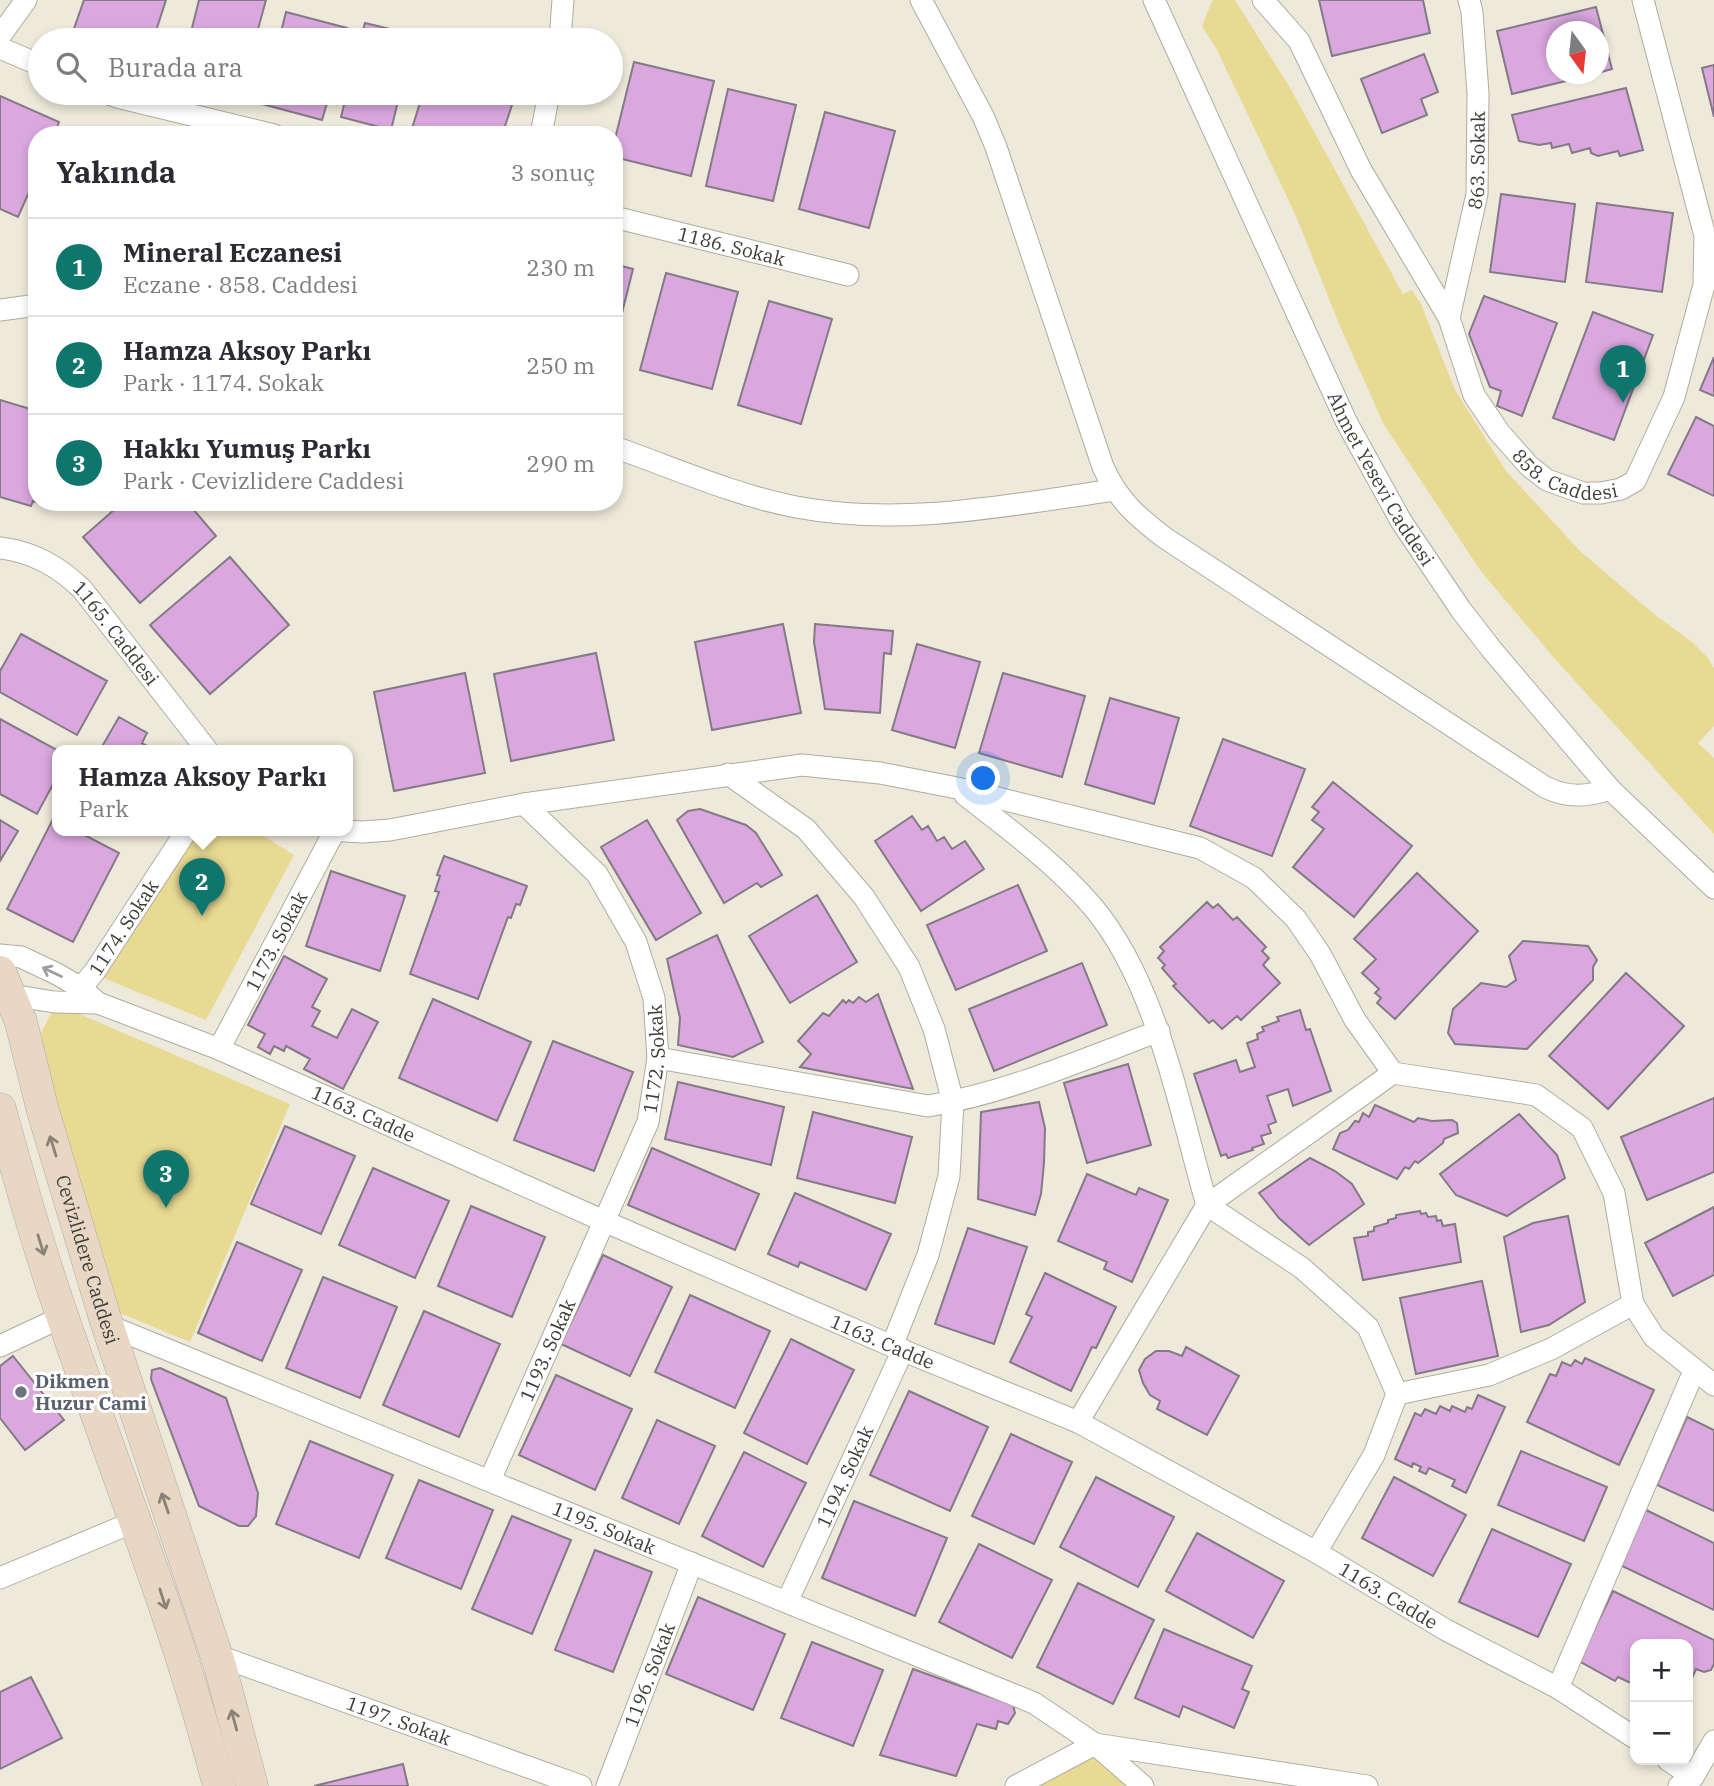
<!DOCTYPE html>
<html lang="tr">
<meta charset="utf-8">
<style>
:root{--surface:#fff;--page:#f7f7f7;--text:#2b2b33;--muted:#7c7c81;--line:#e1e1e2;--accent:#0f766e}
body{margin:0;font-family:"IBM Plex Serif",serif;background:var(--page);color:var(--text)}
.controls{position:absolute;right:21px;bottom:21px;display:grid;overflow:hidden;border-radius:14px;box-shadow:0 4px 10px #0003}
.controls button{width:63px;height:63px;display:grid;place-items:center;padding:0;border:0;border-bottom:2px solid var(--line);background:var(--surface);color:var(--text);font:35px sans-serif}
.compass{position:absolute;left:1546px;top:21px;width:63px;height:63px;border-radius:50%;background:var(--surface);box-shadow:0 4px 10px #0003;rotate:165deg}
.you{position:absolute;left:984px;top:779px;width:24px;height:24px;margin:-18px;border:5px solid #fff;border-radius:50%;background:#1a73e8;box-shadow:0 0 0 10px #1a73e833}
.badge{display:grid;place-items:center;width:46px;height:46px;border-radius:50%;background:var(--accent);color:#fff;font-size:23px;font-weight:700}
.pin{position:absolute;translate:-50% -58px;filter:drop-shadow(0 2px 4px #0008)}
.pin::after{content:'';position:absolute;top:37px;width:24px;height:21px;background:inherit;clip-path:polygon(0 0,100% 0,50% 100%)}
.popup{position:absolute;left:52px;top:745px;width:301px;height:91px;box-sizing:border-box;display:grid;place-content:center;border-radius:14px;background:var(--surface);filter:drop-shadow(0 2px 5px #0005);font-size:23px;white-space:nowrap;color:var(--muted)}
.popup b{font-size:26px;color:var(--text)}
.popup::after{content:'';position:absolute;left:50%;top:100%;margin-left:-14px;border:14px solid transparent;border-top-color:var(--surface)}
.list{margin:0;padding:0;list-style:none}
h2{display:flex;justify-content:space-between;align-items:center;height:91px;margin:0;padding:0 28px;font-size:30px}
h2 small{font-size:23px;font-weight:400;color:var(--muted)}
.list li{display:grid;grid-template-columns:46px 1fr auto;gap:21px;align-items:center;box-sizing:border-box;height:98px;padding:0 28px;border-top:2px solid var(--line)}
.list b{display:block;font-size:26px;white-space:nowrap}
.list p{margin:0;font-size:23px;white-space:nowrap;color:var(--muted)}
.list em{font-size:23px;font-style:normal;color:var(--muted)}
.icon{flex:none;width:38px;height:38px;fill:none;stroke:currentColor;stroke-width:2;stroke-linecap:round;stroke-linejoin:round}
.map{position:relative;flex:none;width:1714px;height:1786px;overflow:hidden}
.search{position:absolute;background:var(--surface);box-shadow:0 4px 10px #0003;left:28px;top:28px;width:595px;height:77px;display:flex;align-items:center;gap:18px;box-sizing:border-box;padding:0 24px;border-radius:38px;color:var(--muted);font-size:26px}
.panel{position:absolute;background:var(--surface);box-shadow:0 4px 10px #0003;left:28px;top:126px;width:595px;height:385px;border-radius:28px}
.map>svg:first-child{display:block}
</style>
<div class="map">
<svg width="1714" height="1786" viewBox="0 0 1714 1786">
<rect width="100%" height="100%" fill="#edeadb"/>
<path fill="#e9da93" d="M1215,0H1235L1289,86L1403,294L1412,290L1421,304L1455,390L1506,471L1581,552L1654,614L1692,642L1708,658L1714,668V726L1698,743L1714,758V834L1554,658L1480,570L1384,425L1339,324L1296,216L1217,50L1202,26L1212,1Z
M199,830H254L294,855L206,1020L101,977Z
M52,1011H72L290,1104L190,1342L120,1313L37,1042Z
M1095,1744L1143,1786H1016Z"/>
<path fill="#daa7de" stroke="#847a85" stroke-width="2" d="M84,0H166L153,40H70Z
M199,0H266L255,40H189Z
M1319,0H1423L1430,33L1332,56Z
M1596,7L1612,69L1598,73V32H1556V74H1595L1512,94L1497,31Z
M286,12L347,28L343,40H279Z
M365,23L415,35L414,40H360Z
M1424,54L1438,92L1421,99L1427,115L1382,133L1361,79Z
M634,62L714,81L691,176L614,157V143Z
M1714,65V117L1702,68Z
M1626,88L1643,150L1620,156L1618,151L1598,156L1591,153L1590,148L1572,153L1569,144L1552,148L1551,143L1539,145L1519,141L1512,115Z
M728,89L796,105L773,201L706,186Z
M265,93H330L322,120L262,104Z
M347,93H400L391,130L341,117Z
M423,93H516L502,135H410Z
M0,96L59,122L54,135H37V174L18,217L0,209Z
M825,112L895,131L869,228L799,209Z
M1501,194L1575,204L1565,282L1490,272Z
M1597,203L1673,213L1662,292L1586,282Z
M614,264L633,269L614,345Z
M666,273L738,292L712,389L640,370Z
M1484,296L1557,323L1522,416L1497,406L1501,391L1490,387L1469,334Z
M769,301L832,319L801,424L738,405Z
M1593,312L1653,335L1614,440L1553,418Z
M1714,357V396L1700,390Z
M0,400L37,411V502H50L48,506L33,501L31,506L0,497Z
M1696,417L1714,426V496L1668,474Z
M123,502H187L216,536L140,603L83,537Z
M230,557L289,625L210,694L150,625Z
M783,624L801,713L712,730L695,642Z
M815,624L893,631L891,654L884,653L880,713L825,709L814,642Z
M21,634L107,681L77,735L0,692V671Z
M917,644L980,662L955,748L892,730Z
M596,653L614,740L511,761L494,674Z
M465,673L485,773L394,791L374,692Z
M1003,673L1085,696L1062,777L979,753Z
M1110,698L1179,718L1154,804L1085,784Z
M119,717L147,733L142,743L154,750H100Z
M0,719L57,750V777L37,814L0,794Z
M1223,739L1305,769L1272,856L1190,826Z
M1333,782L1412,846L1354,917L1293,867L1324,829L1312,820L1319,812L1312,807Z
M700,809L746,825L756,833L782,875L761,887L757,883L724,903L677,820L688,811Z
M912,816L922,830L928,826L937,841L944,837L952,849L965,841L984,869L921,911L875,841Z
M53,819L57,821V830H75L119,853L73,942L7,909Z
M0,820L18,831L0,861Z
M647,820L701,913L656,940L601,847Z
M444,856L527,886L520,905L516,904L511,918L508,917L478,999L410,974L439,892L435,891L440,876L437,875Z
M331,871L405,896L380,971L306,946Z
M1417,873L1478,931L1395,1019L1377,1003L1381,998L1375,993L1379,989L1362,973L1376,959L1354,939Z
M1018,885L1047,951L956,990L927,925Z
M817,895L857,962L790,1003L749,936Z
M1207,902L1213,908L1218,904L1233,920L1237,917L1266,947L1262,951L1269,958L1263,965L1280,983L1241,1020L1237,1016L1222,1029L1213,1020L1209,1023L1173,986L1176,984L1162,968L1165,965L1158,958L1164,951L1160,947Z
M717,935L763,1042L733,1057L678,1045L680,1018L667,959Z
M1523,941L1588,946L1597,960L1593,967V980L1527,1049L1455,1044L1448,1033L1453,1009L1481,983L1506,987L1516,980L1509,956Z
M284,956L327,979L312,1007L320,1011L312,1026L337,1038L352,1009L378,1022L343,1089L304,1069L310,1059L286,1046L284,1051L274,1046L270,1054L258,1047L265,1034L248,1025Z
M1082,963L1107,1025L994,1071L969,1009Z
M1626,973L1684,1026L1608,1109L1549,1056Z
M878,994L913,1089L800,1067L811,1054L798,1041L823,1013L829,1016L843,1000L846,1003L849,1000L853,1003L859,997L866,1002Z
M433,999L531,1042L497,1121L399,1078Z
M1300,1010L1306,1030L1310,1029L1331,1091L1293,1106L1288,1089L1267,1096L1276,1122L1268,1125L1271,1133L1261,1136L1264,1144L1252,1148L1253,1150L1228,1158L1226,1154L1221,1156L1194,1074L1236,1060L1240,1072L1255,1067L1247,1043L1258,1039L1257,1034L1264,1031L1262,1027L1279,1021L1277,1017Z
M553,1041L633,1072L594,1171L514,1140Z
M1128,1064L1151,1145L1087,1163L1064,1083Z
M678,1082L784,1107L771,1165L665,1139Z
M1714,1098V1172L1647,1200L1621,1137Z
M1039,1102L1045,1128L1044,1163L1041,1194L1035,1215L978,1199L981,1112Z
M1375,1105L1414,1122L1418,1118L1432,1121L1452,1120L1457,1123L1458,1133L1444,1139L1443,1143L1418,1163L1415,1161L1409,1169L1405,1167L1397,1179L1333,1149L1340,1133L1348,1130L1355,1121L1359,1122L1363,1113L1369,1117Z
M813,1112L912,1137L895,1203L797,1178Z
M1519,1114L1557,1155L1565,1178L1507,1216L1456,1195L1440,1174Z
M285,1126L355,1156L321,1234L251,1204Z
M652,1148L759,1194L735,1250L628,1205Z
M1310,1158L1335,1171L1352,1184L1364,1204L1309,1245L1279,1218L1259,1193Z
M373,1168L449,1201L415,1278L339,1245Z
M1087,1174L1136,1195L1139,1188L1168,1200L1132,1282L1104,1269L1107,1262L1058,1241Z
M795,1193L891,1234L866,1290L800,1262L798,1267L768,1254Z
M471,1206L545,1237L512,1317L438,1286Z
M1714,1207V1275L1673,1296L1645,1243Z
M1420,1211L1421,1214L1426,1213L1428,1217L1436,1216L1437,1221L1441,1220L1443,1226L1455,1224L1461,1262L1363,1280L1354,1238L1368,1236V1232L1374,1231V1227L1388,1223V1220L1396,1218V1215Z
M1568,1216L1585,1302L1549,1325L1521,1332L1504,1237L1533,1223Z
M968,1228L1027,1247L994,1344L935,1324Z
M237,1242L302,1270L262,1361L198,1333Z
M603,1255L672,1287L630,1376L561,1344Z
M1045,1273L1116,1307L1096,1348L1092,1347L1071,1391L1010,1362L1032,1317L1026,1314Z
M323,1277L397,1307L360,1398L286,1368Z
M1482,1281L1498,1356L1416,1374L1400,1298Z
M690,1295L770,1331L735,1408L655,1372Z
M424,1311L500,1344L459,1437L383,1405Z
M791,1339L854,1370L807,1464L744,1433Z
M1186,1347L1239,1376L1207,1435L1157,1409L1160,1401L1150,1395L1143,1383L1139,1370L1145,1359L1156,1351H1169L1182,1356Z
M13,1356L64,1420L25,1450L0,1418V1366Z
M1585,1358L1654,1390L1619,1465L1527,1422L1550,1374L1556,1376L1562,1362L1571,1366L1575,1360L1582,1364Z
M160,1368L226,1398L258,1493L256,1516L248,1526H239L199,1506L151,1379L152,1370Z
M556,1375L632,1409L595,1490L519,1455Z
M909,1391L988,1427L950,1511L870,1475Z
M1478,1395L1505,1407L1466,1493L1452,1486L1455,1480L1429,1468L1426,1474L1419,1471L1421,1467L1413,1463L1412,1467L1395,1459L1415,1413L1421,1416L1425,1409L1436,1414L1440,1406L1450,1411L1452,1406L1465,1412L1467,1407L1472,1409Z
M1687,1417L1714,1430V1511L1657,1485Z
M657,1420L715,1446L679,1524L622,1498Z
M1011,1434L1072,1462L1034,1544L972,1516Z
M310,1441L393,1475L359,1558L276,1524Z
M1521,1451L1607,1487L1584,1541L1498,1505Z
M744,1452L806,1483L763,1567L702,1536Z
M1096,1477L1174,1517L1138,1587L1060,1547Z
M1394,1477L1466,1515L1433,1576L1362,1538Z
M419,1480L493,1510L461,1589L386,1558Z
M854,1501L947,1538L915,1616L822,1578Z
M1644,1509L1714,1543V1610L1618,1564Z
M512,1516L571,1540L532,1634L472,1609Z
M1492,1529L1571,1564L1538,1637L1459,1602Z
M1197,1533L1284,1581L1253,1638L1166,1591Z
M979,1544L1052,1580L1012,1658L939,1622Z
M595,1550L652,1572L613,1672L555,1650Z
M1078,1583L1154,1620L1113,1704L1037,1667Z
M1613,1591L1714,1640V1664L1711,1670L1704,1672L1696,1669L1688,1687V1644H1635V1685L1618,1677L1615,1681L1579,1661Z
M698,1597L785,1634L753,1710L666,1674Z
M1164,1629L1252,1666L1242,1689L1249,1692L1234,1728L1183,1706L1179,1717L1135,1698Z
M812,1642L883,1670L853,1746L781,1718Z
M913,1669L1013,1705L1015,1713L1008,1724L998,1721L996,1729L977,1724L956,1776L880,1755Z
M31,1677L62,1738L0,1769V1692Z
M403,1764L408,1786H314Z"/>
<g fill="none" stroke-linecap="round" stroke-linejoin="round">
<g stroke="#afac9f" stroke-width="23">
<g id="street">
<path d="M921,0L983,116L996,147L1103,467C1118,500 1137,517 1165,538L1545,787C1567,798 1587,797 1610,789"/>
<path id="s1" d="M1154,0L1347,423L1401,521L1461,610L1492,650L1610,789L1714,888"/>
<path id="s2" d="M1263,0L1299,41L1361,170L1449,318L1474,395L1499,432L1529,466L1547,480L1583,493H1601L1621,489L1635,481L1674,397L1704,285L1705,236L1643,0"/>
<path d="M0,36L26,0"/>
<path d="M560,40L563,0"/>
<path d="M0,48L40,65"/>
<path d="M106,93L117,97L274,135"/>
<path d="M541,135L549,93"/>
<path id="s3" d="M614,217L848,275"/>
<path d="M0,310L37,305"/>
<path id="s4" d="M1449,318L1477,194L1478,93L1472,12L1469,0"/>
<path d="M614,447C674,468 734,495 796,507C903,527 1008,505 1114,490"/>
<path id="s5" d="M0,548C33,552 58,566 82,589L207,750"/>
<path d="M728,774L806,829L864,897L909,967L934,1029L953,1102L949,1176L928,1255L892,1346"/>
<path d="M965,795C1010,830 1056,864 1093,907C1158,985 1179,1109 1207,1205L1302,1268L1368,1327L1397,1394L1374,1455L1316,1552"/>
<path d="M329,830L362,832L390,830L524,804L802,765L880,773L957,788L1200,848L1254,878L1296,919L1320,954L1355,1020L1393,1073L1536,1095L1582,1128L1614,1193L1633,1304L1654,1337L1714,1385"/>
<path id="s6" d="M0,955L21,957L57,974L81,988L98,1003L219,1049L606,1222L892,1346L1078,1422L1316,1552L1446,1630L1558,1688L1635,1738"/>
<path id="s7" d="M81,988L95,971L187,830"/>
<path d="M11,995L54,1002L98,1003"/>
<path id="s8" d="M219,1049L334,832"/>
<path d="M658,1058L928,1106C1007,1093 1084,1059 1159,1031"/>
<path id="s9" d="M107,1325L1034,1703L1095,1744L1143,1786"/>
<path d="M0,1346L62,1317"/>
<path d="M1397,1394L1489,1375L1551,1349L1633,1304"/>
<path d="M1078,1422L1207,1205L1393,1073"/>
<path id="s10" d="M490,1480L648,1122L658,1058L654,998L636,942L597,874L524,804"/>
<path d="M0,1578L136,1521"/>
<path id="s11" d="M787,1602L903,1350"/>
<path id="s12" d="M216,1655L581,1786"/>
<path d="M1558,1688L1694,1371"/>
<path d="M1095,1744L1367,1786"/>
<path d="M1668,1760L1693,1777"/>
<path id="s13" d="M607,1786L692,1563"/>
<path d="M1016,1786L1095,1744"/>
<path d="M1679,1786L1693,1777L1714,1741"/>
</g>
</g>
<g stroke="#afac9f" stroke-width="33">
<g id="secondary">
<path id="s14" d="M0,972L21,1022L43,1111L105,1318L220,1666L252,1786"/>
<path d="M0,1109C19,1179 39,1250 63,1318C116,1474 178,1626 219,1786"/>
</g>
</g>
<use href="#street" stroke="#fff" stroke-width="21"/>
<use href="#secondary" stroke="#e7d7c4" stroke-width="32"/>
</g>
<defs><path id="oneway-shaft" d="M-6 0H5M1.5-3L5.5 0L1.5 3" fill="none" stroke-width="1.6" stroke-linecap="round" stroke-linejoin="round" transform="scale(1.75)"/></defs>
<use stroke="#9e9e9b" href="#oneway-shaft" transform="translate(52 972) rotate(-154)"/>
<g stroke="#8a8276">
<use href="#oneway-shaft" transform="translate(53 1146) rotate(-107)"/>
<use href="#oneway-shaft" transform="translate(41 1245) rotate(73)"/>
<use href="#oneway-shaft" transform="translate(165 1503) rotate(-109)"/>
<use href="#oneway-shaft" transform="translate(163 1599) rotate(72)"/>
<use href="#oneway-shaft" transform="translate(234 1720) rotate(-105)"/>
</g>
<circle fill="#6b7280" stroke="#fff" stroke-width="2.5" cx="21" cy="1392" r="7"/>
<g text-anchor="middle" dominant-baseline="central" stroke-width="6" stroke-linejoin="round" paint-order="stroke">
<g font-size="19" fill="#3e3d37" stroke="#fff">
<text stroke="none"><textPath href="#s4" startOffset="161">863. Sokak</textPath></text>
<text stroke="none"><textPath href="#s3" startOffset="121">1186. Sokak</textPath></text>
<text stroke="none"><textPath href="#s2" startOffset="579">858. Caddesi</textPath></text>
<text stroke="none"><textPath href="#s1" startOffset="530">Ahmet Yesevi Caddesi</textPath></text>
<text stroke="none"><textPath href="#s5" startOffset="149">1165. Caddesi</textPath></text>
<text stroke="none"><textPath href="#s7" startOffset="74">1174. Sokak</textPath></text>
<text stroke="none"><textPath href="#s8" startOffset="122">1173. Sokak</textPath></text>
<text stroke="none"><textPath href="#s10" startOffset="455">1172. Sokak</textPath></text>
<text stroke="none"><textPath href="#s6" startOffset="399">1163. Cadde</textPath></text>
<text stroke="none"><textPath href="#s14" startOffset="301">Cevizlidere Caddesi</textPath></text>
<text stroke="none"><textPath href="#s6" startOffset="966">1163. Cadde</textPath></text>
<text stroke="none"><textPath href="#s10" startOffset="142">1193. Sokak</textPath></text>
<text stroke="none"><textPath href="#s11" startOffset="138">1194. Sokak</textPath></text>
<text stroke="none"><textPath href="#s9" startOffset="537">1195. Sokak</textPath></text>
<text stroke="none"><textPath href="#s6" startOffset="1533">1163. Cadde</textPath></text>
<text stroke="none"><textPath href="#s13" startOffset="119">1196. Sokak</textPath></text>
<text stroke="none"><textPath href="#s12" startOffset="194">1197. Sokak</textPath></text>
</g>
<g font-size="19" font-weight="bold" fill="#5b616d" stroke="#fff" text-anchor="start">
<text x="35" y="1381">Dikmen<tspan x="35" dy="22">Huzur Cami</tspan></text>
</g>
</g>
</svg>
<div class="controls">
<button>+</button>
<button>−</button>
</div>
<svg class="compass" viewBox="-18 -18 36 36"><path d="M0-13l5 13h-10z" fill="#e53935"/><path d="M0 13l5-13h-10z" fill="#7c7c81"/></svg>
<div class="you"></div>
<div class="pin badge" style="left:1623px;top:403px">1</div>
<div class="pin badge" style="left:202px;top:916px">2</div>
<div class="popup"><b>Hamza Aksoy Parkı</b>Park</div>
<div class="pin badge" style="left:166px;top:1208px">3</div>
<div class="search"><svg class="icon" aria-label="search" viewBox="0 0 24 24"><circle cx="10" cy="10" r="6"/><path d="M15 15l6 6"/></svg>Burada ara</div>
<section class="panel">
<h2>Yakında<small>3 sonuç</small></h2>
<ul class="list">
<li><span class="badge">1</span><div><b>Mineral Eczanesi</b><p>Eczane · 858. Caddesi</p></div><em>230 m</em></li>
<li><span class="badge">2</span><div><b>Hamza Aksoy Parkı</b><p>Park · 1174. Sokak</p></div><em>250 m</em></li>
<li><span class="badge">3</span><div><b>Hakkı Yumuş Parkı</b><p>Park · Cevizlidere Caddesi</p></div><em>290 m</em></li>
</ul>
</section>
</div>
